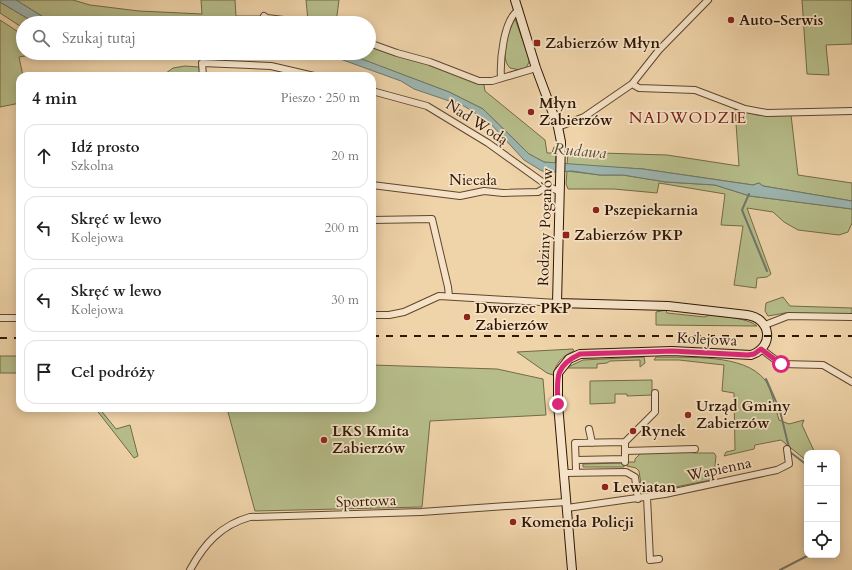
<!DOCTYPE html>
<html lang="pl">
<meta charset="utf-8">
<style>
:root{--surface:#fff;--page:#f2f2f2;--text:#222;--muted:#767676;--line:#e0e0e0}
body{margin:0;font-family:Cardo,serif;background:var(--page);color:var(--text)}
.controls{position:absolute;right:12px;bottom:12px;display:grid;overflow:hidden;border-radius:8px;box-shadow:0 2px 10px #0003}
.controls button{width:36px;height:36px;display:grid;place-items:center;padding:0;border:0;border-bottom:1px solid var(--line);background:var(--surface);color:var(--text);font:20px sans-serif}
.stop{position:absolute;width:12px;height:12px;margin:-9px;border:3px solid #db2777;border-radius:50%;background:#fff}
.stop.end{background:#db2777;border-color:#fff;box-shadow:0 1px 4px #0008}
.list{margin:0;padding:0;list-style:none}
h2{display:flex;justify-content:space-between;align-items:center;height:52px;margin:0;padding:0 16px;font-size:17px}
h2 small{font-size:13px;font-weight:400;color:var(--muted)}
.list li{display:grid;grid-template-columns:26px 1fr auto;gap:12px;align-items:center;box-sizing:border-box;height:64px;margin:0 8px 8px;padding:0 8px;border:1px solid var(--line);border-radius:12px}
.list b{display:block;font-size:15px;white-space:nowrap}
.list p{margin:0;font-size:13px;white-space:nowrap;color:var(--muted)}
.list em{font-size:13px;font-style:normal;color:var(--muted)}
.icon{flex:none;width:22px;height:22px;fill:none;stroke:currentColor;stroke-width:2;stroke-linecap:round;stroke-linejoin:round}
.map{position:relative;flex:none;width:852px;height:570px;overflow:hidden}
.search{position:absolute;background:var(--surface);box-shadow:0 2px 10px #0003;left:16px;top:16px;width:360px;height:44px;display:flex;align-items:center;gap:10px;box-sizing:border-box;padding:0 14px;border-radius:22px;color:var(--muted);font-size:15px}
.panel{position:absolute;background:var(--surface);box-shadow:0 2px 10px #0003;left:16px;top:72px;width:360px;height:340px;border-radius:12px}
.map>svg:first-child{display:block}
</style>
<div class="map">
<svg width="852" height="570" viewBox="0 0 852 570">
<rect width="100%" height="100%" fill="#efd3a9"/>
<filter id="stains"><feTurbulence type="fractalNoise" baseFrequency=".005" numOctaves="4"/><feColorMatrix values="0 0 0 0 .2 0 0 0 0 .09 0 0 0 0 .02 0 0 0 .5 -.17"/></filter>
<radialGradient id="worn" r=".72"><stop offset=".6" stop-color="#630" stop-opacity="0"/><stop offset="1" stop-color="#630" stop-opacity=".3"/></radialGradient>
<path fill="#b6bd8a" stroke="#736a46" d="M16,0H73L90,5L139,11L202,14L201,0H235L236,16H261L262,19L300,23H53Z
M306,0H339L336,23H318L308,21Z
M802,0H852V44L826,45L829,75L807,74Z
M0,2L35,23H23V28L0,13Z
M515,19L530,60L526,68L520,70L510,68C499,57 508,32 515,19Z
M0,20L23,35V53H44L19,57L23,76H20V103L0,107Z
M369,45L425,62L484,85L485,91L545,140L547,153H552L554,147L557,148L555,164L544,162L529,154L483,109L449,92L345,53H369Z
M185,66L199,67L200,76H162L173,68Z
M735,109L757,115H791L798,175L852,183V201L763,186L759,183L753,185L643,169L567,165L568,152L667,155L739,166Z
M567,171L600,175H623L666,182L715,185L750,196L852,209V223L848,232L839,235L798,230L784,222L773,212L747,208L771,274L767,277L757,278L756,288L734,285L743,226L721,225L725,194L659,183L657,193L614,189H568L566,184Z
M783,297L790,306L852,308V314L785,313L768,316L765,311L766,303Z
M666,310L667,313L705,317L709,315C721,316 748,318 757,326L656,325V312Z
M573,349L574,351C562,356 556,363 553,375L547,373L517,352Z
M0,356H20V373H0Z
M644,357L645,363L640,367V360L610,361L607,363L597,364V368H566L583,360Z
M656,357C687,358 744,353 765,380C771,388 776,410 779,420L789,424L804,420L802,425L815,453H807V461L781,440L755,445L754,449L724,456L726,452L735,450L734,393L722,391L724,365L679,360H654Z
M372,365L497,369L543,379L546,415L430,421L422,507L255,511L228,412V408H372Z
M652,380V395L627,396V394H615V403L590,404V381Z
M95,408H99L116,429L130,425L138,456L134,458Z
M693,451V453H714L716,456L714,475L711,480L645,493L642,491L639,471L636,468L627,466V462H635V459L641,453Z
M624,463V467H583V464Z"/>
<path fill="#9cb6b0" stroke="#71766a" d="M0,0H16L53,23H35L0,2Z
M296,53H346L449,92L483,109L529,154L544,162L643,169L753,185L759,183L763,186L852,201V209L750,196L715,185L666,182L623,175H600L572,171L553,172L542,171L524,160L489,122L464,106L414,89L401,81L343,60L330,56Z"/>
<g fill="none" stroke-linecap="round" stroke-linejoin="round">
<path stroke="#71766a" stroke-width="2" d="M749,194L742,210L767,271
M766,379L780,411L790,452L807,465
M780,570L809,555"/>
<g stroke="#60462c" stroke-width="8">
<path id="street" d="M264,16L267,18L308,23
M369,43L397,53L430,62L479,81H492L536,68
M203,76L202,63L271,66L314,76
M501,78C500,62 503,19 519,10
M632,84L639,88L695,90L745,109L767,113L852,111
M372,91L427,106L488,143L548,186L560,192
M558,127L584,117L632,84L659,50L708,0
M372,185L460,196L484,191L503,193L538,192L548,186
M372,220L432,219L448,287L449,296
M372,315H389L404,312L439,296L557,303
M0,318H20
M765,325L788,316L852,317
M761,349L781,364L823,365L852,382
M589,429L592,443
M625,442L655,412V393
M625,451L695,449
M576,460L625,459
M576,469L575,443L625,442V462
M564,473L626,472L635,477L638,499
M647,497L650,560L659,559
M567,508L665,494L777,470L789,464L787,449
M190,570C204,544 221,525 250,517L421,512L566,502"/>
</g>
<g stroke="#301702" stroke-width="10">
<path id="secondary" d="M515,0L536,68L558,127L561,142L557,303L668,306L747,315C771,318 775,347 751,355L672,351L580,354L569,359L558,373V404L572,570"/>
</g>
<use href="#street" stroke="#f5e2c7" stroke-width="6"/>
<use href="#secondary" stroke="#f5e2c7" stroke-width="8"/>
<path stroke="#301702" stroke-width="2" stroke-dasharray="7 7" stroke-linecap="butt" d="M372,336H852
M0,338H20"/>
</g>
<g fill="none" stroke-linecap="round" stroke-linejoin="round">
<path stroke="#db2777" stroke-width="5" d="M558,404C557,379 554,366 580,354L672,351L748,355L754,354L761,349L781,364"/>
</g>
<g fill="#8f2418" stroke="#f5e2c7" stroke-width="1.5">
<circle cx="731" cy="20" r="4"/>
<rect x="533" y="39" width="8" height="8" rx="2"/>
<circle cx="531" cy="112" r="4"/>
<circle cx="596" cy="210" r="4"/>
<rect x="562" y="231" width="8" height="8" rx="2"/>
<circle cx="467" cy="317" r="4"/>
<circle cx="688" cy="415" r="4"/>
<circle cx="633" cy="431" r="4"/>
<circle cx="324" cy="440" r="4"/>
<circle cx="605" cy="487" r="4"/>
<circle cx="513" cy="522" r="4"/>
</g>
<g text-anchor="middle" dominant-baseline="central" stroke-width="3.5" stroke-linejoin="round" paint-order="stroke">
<g font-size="15" font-weight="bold" fill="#301702" stroke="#f5e2c7" text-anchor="start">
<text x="739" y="20">Auto-Serwis</text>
<text x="545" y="43">Zabierzów Młyn</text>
<text x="539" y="103">Młyn<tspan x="539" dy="17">Zabierzów</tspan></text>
<text x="604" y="210">Pszepiekarnia</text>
<text x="574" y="235">Zabierzów PKP</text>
<text x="475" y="308">Dworzec PKP<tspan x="475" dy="17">Zabierzów</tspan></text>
<text x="696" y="406">Urząd Gminy<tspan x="696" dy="17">Zabierzów</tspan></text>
<text x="332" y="431">LKS Kmita<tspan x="332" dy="17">Zabierzów</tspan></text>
<text x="641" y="431">Rynek</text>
<text x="613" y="487">Lewiatan</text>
<text x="521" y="522">Komenda Policji</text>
</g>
<g font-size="15" fill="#301702" stroke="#f5e2c7">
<text transform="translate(477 122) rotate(33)">Nad Wodą</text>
<text x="473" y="180">Niecała</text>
<text transform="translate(545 227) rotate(-88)">Rodziny Poganów</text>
<text transform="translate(707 339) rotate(3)">Kolejowa</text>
<text transform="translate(719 469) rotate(-12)">Wapienna</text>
<text transform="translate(366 501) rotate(-2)">Sportowa</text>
</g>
<g font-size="16" letter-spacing="1" fill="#7a1f14" stroke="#f5e2c7">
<text x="688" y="118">NADWODZIE</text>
</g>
<g font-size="16" font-style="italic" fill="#504736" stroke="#f5e2c7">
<text transform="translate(580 151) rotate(5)">Rudawa</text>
</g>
</g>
<rect width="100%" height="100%" filter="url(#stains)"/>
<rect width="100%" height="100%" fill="url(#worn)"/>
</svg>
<div class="controls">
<button>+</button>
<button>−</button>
<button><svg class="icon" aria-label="locate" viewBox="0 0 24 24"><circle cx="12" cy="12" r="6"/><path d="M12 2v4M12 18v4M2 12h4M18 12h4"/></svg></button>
</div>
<div class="stop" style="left:781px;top:364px"></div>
<div class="stop end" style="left:558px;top:404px"></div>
<div class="search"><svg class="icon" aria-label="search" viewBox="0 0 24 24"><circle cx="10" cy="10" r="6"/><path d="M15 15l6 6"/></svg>Szukaj tutaj</div>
<section class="panel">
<h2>4 min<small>Pieszo · 250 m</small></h2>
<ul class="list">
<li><svg class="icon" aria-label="ahead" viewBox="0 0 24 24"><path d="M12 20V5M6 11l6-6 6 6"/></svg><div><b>Idź prosto</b><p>Szkolna</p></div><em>20 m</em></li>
<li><svg class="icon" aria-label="left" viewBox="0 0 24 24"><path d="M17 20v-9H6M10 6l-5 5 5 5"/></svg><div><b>Skręć w lewo</b><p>Kolejowa</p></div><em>200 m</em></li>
<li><svg class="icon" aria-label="left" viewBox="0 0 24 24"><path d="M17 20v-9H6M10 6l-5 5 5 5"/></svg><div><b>Skręć w lewo</b><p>Kolejowa</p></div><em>30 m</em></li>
<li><svg class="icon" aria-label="arrive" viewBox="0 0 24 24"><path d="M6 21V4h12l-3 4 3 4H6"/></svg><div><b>Cel podróży</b></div></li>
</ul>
</section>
</div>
